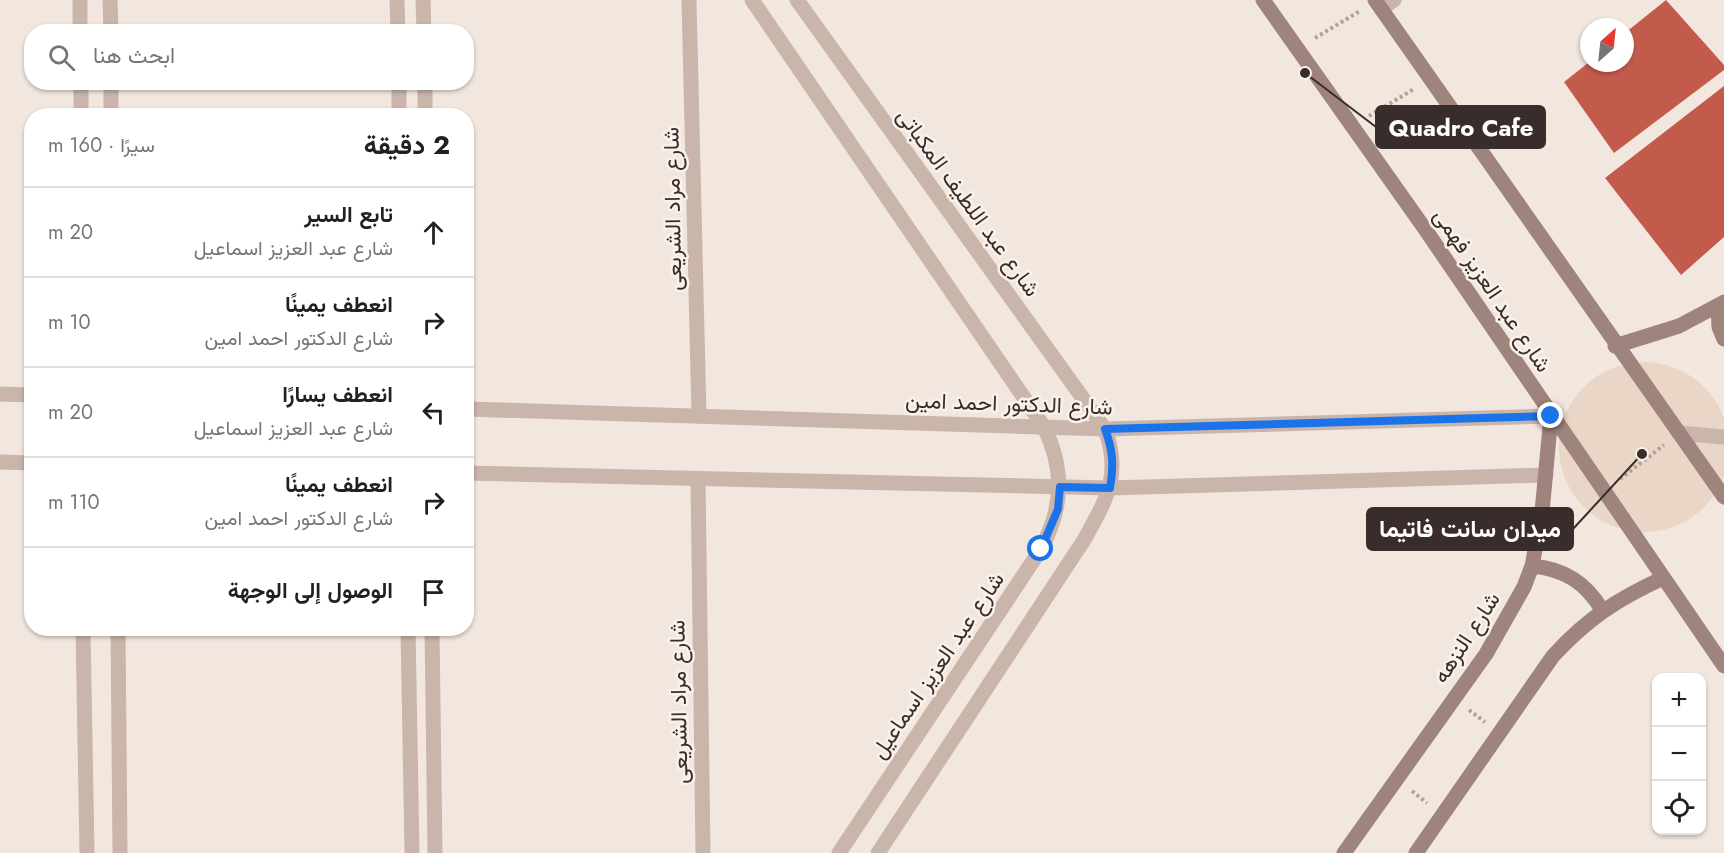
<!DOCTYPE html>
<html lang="ar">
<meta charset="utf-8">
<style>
:root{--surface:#fff;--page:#f6f6f6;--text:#202124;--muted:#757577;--line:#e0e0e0}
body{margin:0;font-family:Jost,Vazirmatn,sans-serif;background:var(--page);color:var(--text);direction:rtl}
.controls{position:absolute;right:18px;bottom:18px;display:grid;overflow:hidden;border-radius:12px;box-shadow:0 2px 4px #0004}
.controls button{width:54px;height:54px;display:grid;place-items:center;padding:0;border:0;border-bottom:2px solid var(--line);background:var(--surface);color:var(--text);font:30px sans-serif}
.compass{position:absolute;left:1580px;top:18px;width:54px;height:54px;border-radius:50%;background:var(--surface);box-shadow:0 2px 4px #0004;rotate:27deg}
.stop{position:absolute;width:18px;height:18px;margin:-14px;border:4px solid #1a73e8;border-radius:50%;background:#fff}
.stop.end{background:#1a73e8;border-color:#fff;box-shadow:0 2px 6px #0008}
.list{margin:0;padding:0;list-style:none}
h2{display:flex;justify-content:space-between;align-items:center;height:78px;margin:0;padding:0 24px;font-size:26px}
h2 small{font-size:20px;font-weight:400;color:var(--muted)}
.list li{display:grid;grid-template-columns:39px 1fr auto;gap:18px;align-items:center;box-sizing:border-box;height:90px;padding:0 24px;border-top:2px solid var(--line)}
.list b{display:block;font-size:22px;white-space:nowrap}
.list p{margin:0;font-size:20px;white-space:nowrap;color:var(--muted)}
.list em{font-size:20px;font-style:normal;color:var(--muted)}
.icon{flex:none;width:33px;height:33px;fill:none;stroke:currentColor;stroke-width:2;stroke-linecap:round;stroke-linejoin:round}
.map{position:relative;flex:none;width:1724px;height:853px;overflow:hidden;direction:ltr}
.search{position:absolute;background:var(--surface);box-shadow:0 2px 4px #0004;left:24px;top:24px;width:450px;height:66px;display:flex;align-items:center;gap:15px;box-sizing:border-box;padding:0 21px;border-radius:24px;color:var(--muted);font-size:22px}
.panel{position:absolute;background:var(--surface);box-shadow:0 2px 4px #0004;left:24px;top:108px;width:450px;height:528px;border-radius:24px;direction:rtl}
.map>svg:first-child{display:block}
</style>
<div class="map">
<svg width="1724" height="853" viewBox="0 0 1724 853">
<rect width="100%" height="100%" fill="#f2e7df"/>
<path fill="#ead6c6" d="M1559 447a85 85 0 1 1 170 0a85 85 0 1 1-170 0Z"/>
<path fill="#c35b4c" d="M1666,0L1724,65V70L1614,153L1564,82L1588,63H1625V33Z
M1724,86V237L1681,275L1605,178Z"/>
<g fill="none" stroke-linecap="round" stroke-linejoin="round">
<path stroke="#b69f95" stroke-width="4" stroke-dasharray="3 3" stroke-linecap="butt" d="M1315,38L1360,11
M1369,116L1414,89
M1620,479L1664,445
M1469,710L1485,722
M1412,791L1427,803"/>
<path stroke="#cab5ab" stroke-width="15" d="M80,0V32
M110,0L111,32
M397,0L398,32
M423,0L424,32
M689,0L699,416
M752,0L1044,427C1065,470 1063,508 1041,549L839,853
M797,0L1105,429C1122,476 1106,500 1084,540L878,853
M1381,9L1394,0
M81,82V116
M111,82V116
M399,82V116
M425,82V116
M698,479L703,853
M83,628L87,853
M118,628L120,853
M408,628L412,853
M432,628L435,853"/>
<path stroke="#cab5ab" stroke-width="15" d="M0,394L32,395
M466,409L1105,429L1551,416
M1679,433L1724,437
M0,462L32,463
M466,473L1110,488L1546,475"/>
<path stroke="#9e847c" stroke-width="15" d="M1263,0L1425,229L1724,666
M1375,0L1724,497
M1718,307L1719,327L1724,339
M1615,346L1679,326L1724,302
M1532,566C1565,569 1586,583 1602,610
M1344,853L1486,654L1524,587L1532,566L1542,512L1551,416
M1416,853L1553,656C1588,618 1616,600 1663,578"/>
</g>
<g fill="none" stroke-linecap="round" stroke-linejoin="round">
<path stroke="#1a73e8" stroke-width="8" d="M1041,549L1058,509L1060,487L1110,488C1114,466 1113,450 1105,429L1551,416"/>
</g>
<g text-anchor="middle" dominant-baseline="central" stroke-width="5" stroke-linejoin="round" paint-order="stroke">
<g font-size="22" fill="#382d2a" stroke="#faf1eb">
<text transform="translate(969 202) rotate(54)">شارع عبد اللطيف المكباتى</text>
<text transform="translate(672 209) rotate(-91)">شارع مراد الشريعى</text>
<text transform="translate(1493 290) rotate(56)">شارع عبد العزيز فهمى</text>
<text transform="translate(1009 403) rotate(2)">شارع الدكتور احمد امين</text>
<text transform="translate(1466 637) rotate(-57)">شارع النزهه</text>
<text transform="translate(937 665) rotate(-56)">شارع عبد العزيز اسماعيل</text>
<text transform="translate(678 702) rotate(-91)">شارع مراد الشريعى</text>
</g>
</g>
<path fill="none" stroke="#382d2a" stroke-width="2" d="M1305 73L1376 127M1642 454L1573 529"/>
<g fill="#382d2a" stroke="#faf1eb" stroke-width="2">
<circle cx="1305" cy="73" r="6"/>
<circle cx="1642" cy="454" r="6"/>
</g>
<g fill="#382d2a" stroke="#382d2a" stroke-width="2">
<rect x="1376" y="106" width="169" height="42" rx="6"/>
<rect x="1367" y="508" width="206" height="42" rx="6"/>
</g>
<g font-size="24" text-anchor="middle" font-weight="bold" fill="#fff">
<text x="1461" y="136">Quadro Cafe</text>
<text x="1470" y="537">ميدان سانت فاتيما</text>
</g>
</svg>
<div class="controls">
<button>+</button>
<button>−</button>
<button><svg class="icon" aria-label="locate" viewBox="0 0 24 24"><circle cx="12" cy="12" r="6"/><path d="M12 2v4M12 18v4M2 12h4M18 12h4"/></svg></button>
</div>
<svg class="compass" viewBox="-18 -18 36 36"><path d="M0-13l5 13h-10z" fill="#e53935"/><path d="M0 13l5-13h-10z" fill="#757577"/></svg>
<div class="stop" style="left:1041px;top:549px"></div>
<div class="stop end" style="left:1551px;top:416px"></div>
<div class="search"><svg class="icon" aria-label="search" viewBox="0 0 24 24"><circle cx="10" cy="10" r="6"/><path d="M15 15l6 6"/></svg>ابحث هنا</div>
<section class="panel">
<h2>2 دقيقة<small>سيرًا · 160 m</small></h2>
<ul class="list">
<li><svg class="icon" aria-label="ahead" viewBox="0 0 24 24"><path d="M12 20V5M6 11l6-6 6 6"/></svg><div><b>تابع السير</b><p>شارع عبد العزيز اسماعيل</p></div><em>20 m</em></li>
<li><svg class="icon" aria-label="right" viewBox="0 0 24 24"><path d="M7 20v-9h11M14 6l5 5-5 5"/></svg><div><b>انعطف يمينًا</b><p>شارع الدكتور احمد امين</p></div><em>10 m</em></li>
<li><svg class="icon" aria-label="left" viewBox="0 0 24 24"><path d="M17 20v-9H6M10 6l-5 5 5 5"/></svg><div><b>انعطف يسارًا</b><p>شارع عبد العزيز اسماعيل</p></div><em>20 m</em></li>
<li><svg class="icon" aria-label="right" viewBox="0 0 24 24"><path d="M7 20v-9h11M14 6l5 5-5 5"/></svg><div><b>انعطف يمينًا</b><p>شارع الدكتور احمد امين</p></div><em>110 m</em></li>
<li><svg class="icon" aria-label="arrive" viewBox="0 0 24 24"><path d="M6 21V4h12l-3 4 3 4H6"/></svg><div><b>الوصول إلى الوجهة</b></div></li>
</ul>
</section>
</div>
